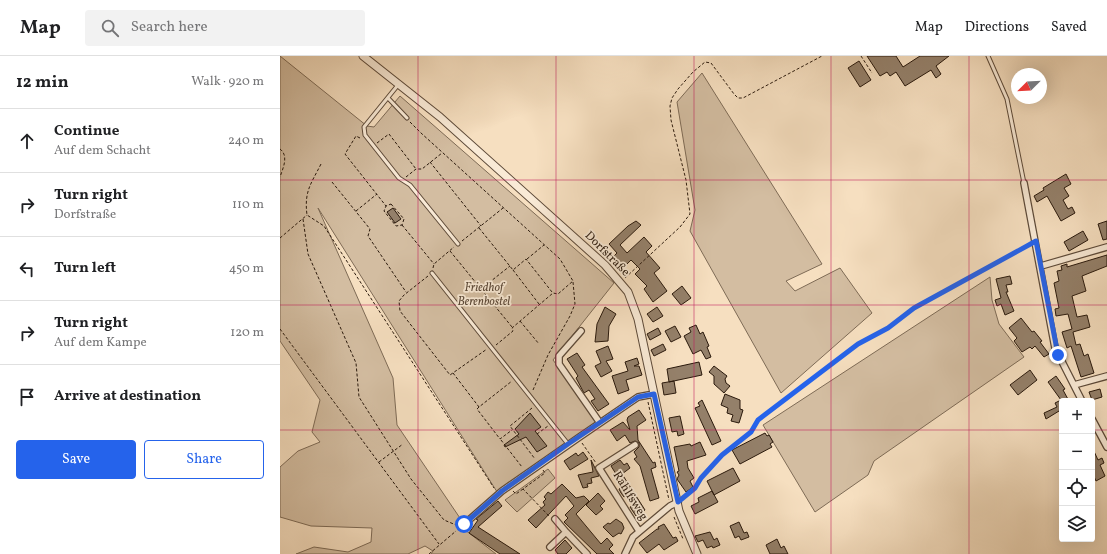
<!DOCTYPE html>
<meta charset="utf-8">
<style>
:root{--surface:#fff;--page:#f2f2f2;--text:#202124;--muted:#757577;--line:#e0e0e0;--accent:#2563eb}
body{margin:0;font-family:Vollkorn,serif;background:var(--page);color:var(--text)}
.controls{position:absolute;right:12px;bottom:12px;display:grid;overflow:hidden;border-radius:4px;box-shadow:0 4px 16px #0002}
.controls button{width:36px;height:36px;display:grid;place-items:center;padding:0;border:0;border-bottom:1px solid var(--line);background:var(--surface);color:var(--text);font:20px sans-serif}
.compass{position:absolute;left:731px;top:12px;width:36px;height:36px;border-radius:50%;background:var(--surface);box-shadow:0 4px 16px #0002;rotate:246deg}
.stop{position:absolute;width:12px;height:12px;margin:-9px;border:3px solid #2563eb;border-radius:50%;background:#fff}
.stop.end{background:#2563eb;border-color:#fff;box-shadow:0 1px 4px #0008}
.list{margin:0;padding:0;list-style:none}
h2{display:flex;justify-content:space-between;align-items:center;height:52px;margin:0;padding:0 16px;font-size:17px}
h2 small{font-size:13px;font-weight:400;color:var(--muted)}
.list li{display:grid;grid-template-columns:26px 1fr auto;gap:12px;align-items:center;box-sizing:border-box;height:64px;padding:0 16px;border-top:1px solid var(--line)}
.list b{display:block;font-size:15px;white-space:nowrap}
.list p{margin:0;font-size:13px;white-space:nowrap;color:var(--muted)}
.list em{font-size:13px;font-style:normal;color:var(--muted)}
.actions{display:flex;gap:8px;padding:12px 16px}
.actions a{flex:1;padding:9px 0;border:1px solid var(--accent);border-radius:4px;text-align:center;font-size:14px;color:var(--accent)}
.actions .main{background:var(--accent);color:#fff}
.icon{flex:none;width:22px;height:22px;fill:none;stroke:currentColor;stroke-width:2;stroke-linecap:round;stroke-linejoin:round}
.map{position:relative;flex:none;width:827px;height:498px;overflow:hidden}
header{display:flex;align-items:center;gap:24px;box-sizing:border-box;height:56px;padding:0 20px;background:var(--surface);border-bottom:1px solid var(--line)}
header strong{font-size:19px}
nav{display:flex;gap:22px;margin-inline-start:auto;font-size:14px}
.search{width:280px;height:36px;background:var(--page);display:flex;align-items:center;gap:10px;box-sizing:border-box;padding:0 14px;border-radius:4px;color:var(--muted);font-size:15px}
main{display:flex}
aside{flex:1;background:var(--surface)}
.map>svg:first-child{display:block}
</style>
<header>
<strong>Map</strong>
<div class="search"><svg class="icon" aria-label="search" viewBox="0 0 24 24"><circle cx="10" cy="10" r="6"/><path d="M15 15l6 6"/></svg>Search here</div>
<nav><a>Map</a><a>Directions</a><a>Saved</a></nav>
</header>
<main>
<aside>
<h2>12 min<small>Walk · 920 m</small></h2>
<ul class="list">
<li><svg class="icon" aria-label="ahead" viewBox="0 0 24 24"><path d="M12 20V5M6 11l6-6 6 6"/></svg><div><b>Continue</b><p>Auf dem Schacht</p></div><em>240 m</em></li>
<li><svg class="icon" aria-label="right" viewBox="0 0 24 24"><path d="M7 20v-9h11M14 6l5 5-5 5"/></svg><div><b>Turn right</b><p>Dorfstraße</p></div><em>110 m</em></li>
<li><svg class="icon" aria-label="left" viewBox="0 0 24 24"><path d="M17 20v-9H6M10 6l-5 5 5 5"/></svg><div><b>Turn left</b></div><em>450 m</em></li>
<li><svg class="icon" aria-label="right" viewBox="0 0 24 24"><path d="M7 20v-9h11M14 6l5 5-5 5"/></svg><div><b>Turn right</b><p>Auf dem Kampe</p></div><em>120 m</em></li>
<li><svg class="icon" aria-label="arrive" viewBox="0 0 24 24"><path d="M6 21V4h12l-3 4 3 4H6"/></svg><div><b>Arrive at destination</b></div></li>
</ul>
<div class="actions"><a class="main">Save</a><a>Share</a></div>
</aside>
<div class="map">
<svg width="827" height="498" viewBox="0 0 827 498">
<rect width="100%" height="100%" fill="#f6dfc0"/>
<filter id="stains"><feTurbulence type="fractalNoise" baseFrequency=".005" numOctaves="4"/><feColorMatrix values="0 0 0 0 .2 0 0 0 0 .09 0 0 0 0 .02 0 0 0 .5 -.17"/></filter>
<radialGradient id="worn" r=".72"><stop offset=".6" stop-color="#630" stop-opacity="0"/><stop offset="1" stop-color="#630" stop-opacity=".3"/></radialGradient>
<path fill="#d3bda1" stroke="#7e6b56" d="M0,0L87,70L94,71L120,40L334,227L273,304L320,367L219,439L38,152L113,322L117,369L184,468L180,470L216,498H151L153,495L145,490L128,498H16L34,491L68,496L91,486L92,472L31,470L0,461V411L18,395L40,386L32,376L40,344L0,285Z
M422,17L542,208L506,225L515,235L560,212L592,257L501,337L410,175L415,154L397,46Z
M710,221L712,244L719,268L744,301L594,405L588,419L535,456L483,369Z
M268,413L275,422L237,456L225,444Z"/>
<path fill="#94806a" stroke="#2a190c" d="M587,0H616L623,11L640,0H669L656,10L661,18L656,22L651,14L625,30L616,16L610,20L607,16L600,20Z
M579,5L591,24L580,31L568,12Z
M786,118L791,128L784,132L789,140L783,144L788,153L792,151L795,157L781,165L767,140L757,146L754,140L764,134L763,132Z
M113,152L121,163L115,167L107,156Z
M356,165L361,169L340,189L347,197L364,181L372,190L366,196L380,212L374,217L387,235L373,246L364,233L367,230L355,218L360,213L351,204L343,212L332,202L337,197L329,188L348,170Z
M827,165V183L823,184L818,168Z
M803,175L808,184L789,195L784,186Z
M827,199V210L802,220L806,235L792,240L797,261L807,259L810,271L793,276L796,289L800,288L804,300L808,298L814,317L801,321L791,290L787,292L782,276L792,273L788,258L776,260L775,253L779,252L774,227L779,225L777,215L782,214L781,210L787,208V211Z
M730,220L732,228L726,229L728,236H726L734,255L725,259L721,248L717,250L715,244L721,242L716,223Z
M402,230L411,242L401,249L392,238Z
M325,251L336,258L329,270L328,285L315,286L317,268Z
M377,251L383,260L373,266L367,258Z
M741,262L752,276L754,275L762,285L760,286L769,298L764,301L755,290L752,293L750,291L742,296L734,285L737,282L729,272Z
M416,269L420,278L423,276L429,290L427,291L431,301L426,303L421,294L413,298L404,280L411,276L409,272Z
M395,270L401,281L391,286L385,275Z
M378,272L381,278L370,284L367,278Z
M383,288L386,294L374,300L371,294Z
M328,290L333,303L326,305L332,315L321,321L315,310L321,307L316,295Z
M297,297L305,309L302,311L329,348L318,355L311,345L315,343L309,334L304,337L296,322L298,320L287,303Z
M357,302L359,308L354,310H359L362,319L346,324L349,334L338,338L332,320L348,315L345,306Z
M419,306L422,319L389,326L387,313Z
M434,310L447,320L445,323L446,327L450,330L444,337L434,328V320L429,316Z
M750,314L757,324L738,339L730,329Z
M776,320L785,333L783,334L789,345H782V361L779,355L766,363L764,357L777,351L775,347L781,344L768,326Z
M394,325L396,337L384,339L382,327Z
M820,333L822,341L812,344L809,336Z
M445,338L460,344V353L463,354L459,367L451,365L453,359L447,357L448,352L441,349Z
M422,344L441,385L432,389L415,352L420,350L418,347Z
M359,354L366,364L357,370L358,384L373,407L375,406L376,411L371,413L379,442L370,445L360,410L354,403L357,401L354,396L359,391V387L355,385L350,387L345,379L337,385L330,374L343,366L350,374L347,364L348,361Z
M250,357L261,371L255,375L267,390L257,396L246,381L225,391L224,389L239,378L235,373Z
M400,360L404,378L398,380L397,375L392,376L389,362Z
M485,377L487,380L489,379L493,386L490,388L492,391L460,408L452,394Z
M420,386L426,399L407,405L408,412L414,422L410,425L413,431L406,436L397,423L399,419L397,416L399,415L394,391L410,388L411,390Z
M812,391L818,404L822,402L824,407L820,409L825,420L816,425L812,416Z
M303,396L308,403L290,414L284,405L296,397L298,400Z
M311,404L319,420L311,422L312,427L307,428L308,431L303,432L298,419L313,416Z
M340,404L344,409L347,407L350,412L342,418L365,454L356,460L350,451L354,449L348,438L344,441L341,437L339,433L341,431L339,428L341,426L331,410Z
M453,412L460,425L434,439L427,425Z
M282,428L296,442L304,440L309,445L296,458L321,488L327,482L333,489L329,493L334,498H317L284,466L288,462L285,459L294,450L286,440L256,472L248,464L265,449L263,446L266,443L264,441L268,436L271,438Z
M432,435L438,446L415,458L411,450L419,446L418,442Z
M318,437L325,445L320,450L323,453L316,459L306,449Z
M218,445L222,450L198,471L240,498H220L189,477L198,464L196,463Z
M336,463L342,467L344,472L341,478L339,477L333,481L323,471L328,467L330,468Z
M459,466L464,477L467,476L469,481L461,484L459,480L455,482L450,470Z
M384,468L393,482L396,481L398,485L384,494L379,488L367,497L359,487L377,473H379L378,471Z
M430,476L434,484L437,482L440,489L433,492L432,490L427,492L423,484L418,486L415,480Z
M497,483L501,492L504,490L508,498H490L486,489Z
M285,484L292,492L286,498H278L275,494Z"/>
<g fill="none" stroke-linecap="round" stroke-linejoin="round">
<g stroke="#5d4a39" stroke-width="5">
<path id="service" d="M708,0L727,43L744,127
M118,29L84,71L85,79L119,122L130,129L178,188
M108,42L127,62
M152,217L288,388"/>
</g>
<g stroke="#5d4a39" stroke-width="8">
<path id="minor" d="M744,127L775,292L802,345
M761,210L827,191
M301,275L279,300V308L320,367
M794,329L827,320
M812,363L827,391
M355,389L319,412L359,475
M275,463L286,476
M181,471L222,435L298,382L358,341L374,338
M270,491L286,476L307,498
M345,498L353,481L390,450L398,446"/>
</g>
<g stroke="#5d4a39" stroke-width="9">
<path id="tertiary" d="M83,0L160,61L325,209L348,236L358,263L399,455L417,498"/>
</g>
<path stroke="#2a190c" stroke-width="1" stroke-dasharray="3 2" stroke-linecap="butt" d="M581,0L592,17
M130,66L141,77L280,203L293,225L278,238L273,237L232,272L233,275L216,289
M80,82L76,80L65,98L106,150
M97,87L109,78L136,113
M0,93C9,100 3,112 0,121
M150,106L201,170
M41,108C31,128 24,135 27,159L44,170L214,432
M126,121L136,113H142L162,97
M52,126L90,173L88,180L126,236
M111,148L124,163L122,169L116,170L104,155L106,150Z
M76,155L97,138
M23,163L28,198L76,307L79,341L131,423L164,464L176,469
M122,169L154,208
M199,172L233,214L246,203L272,236
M0,182L27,159
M182,185L223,152
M170,195L232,271
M247,203L264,189
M153,212L154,208L174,191
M233,214L259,248
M148,220L124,239L119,245L120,255L170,319L207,293
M345,222L400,171L410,158L406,124L391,64L390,50L392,42L398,33L413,16L425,6L431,7L454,38L458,42H463L542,0
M201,233L230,210
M240,265L259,288
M0,273L159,488
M173,317L199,351L232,325
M253,334L268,299L290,260L295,248L293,226
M368,346L389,444
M199,351L197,353L220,383L232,374
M252,352L230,370L255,403
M257,378L268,370
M221,384L242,411
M302,387L316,407
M99,406L123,388
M263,414L265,417L243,433L269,460
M233,435L236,438L243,433
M403,441C418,430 428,414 441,400C454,387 468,381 478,364L578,288L607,272L633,252L750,189
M394,461L403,483
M149,498L176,475"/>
<use href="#service" stroke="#f9ead6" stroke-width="3"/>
<use href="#minor" stroke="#f9ead6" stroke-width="5.5"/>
<use href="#tertiary" stroke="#f9ead6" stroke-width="7"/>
</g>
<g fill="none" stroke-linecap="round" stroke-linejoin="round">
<path stroke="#2563eb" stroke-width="5" d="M184,468L222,435L288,388L358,341L374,338L398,446L415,432L421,422L442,399L471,376L478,364L578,288L608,272L634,252L756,185L778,299"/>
</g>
<path fill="none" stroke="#c2185b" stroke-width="1" stroke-opacity="0.55" d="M138,0V498M276,0V498M414,0V498M551,0V498M689,0V498M0,124H827M0,249H827M0,374H782M812,374H827"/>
<g text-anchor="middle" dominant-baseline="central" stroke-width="3.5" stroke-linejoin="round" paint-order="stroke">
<g font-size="12" fill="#2a190c" stroke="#f9ead6">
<text transform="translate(327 198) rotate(45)">Dorfstraße</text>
<text transform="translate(350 440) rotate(58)">Rahlfsweg</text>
</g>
<g font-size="12" font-style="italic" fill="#5d4a39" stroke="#f9ead6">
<text x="204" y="232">Friedhof<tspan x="204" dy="14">Berenbostel</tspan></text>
</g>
</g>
<rect width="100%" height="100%" filter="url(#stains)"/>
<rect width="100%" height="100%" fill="url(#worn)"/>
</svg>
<div class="controls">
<button>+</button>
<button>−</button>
<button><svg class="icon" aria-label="locate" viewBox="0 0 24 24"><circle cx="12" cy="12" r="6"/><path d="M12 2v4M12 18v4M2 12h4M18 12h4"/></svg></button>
<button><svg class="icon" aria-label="layers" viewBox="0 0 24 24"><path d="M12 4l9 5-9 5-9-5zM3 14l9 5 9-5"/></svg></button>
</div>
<svg class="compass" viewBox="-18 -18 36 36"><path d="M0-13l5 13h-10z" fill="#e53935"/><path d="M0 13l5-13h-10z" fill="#757577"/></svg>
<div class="stop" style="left:184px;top:468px"></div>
<div class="stop end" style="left:778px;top:299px"></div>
</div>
</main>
